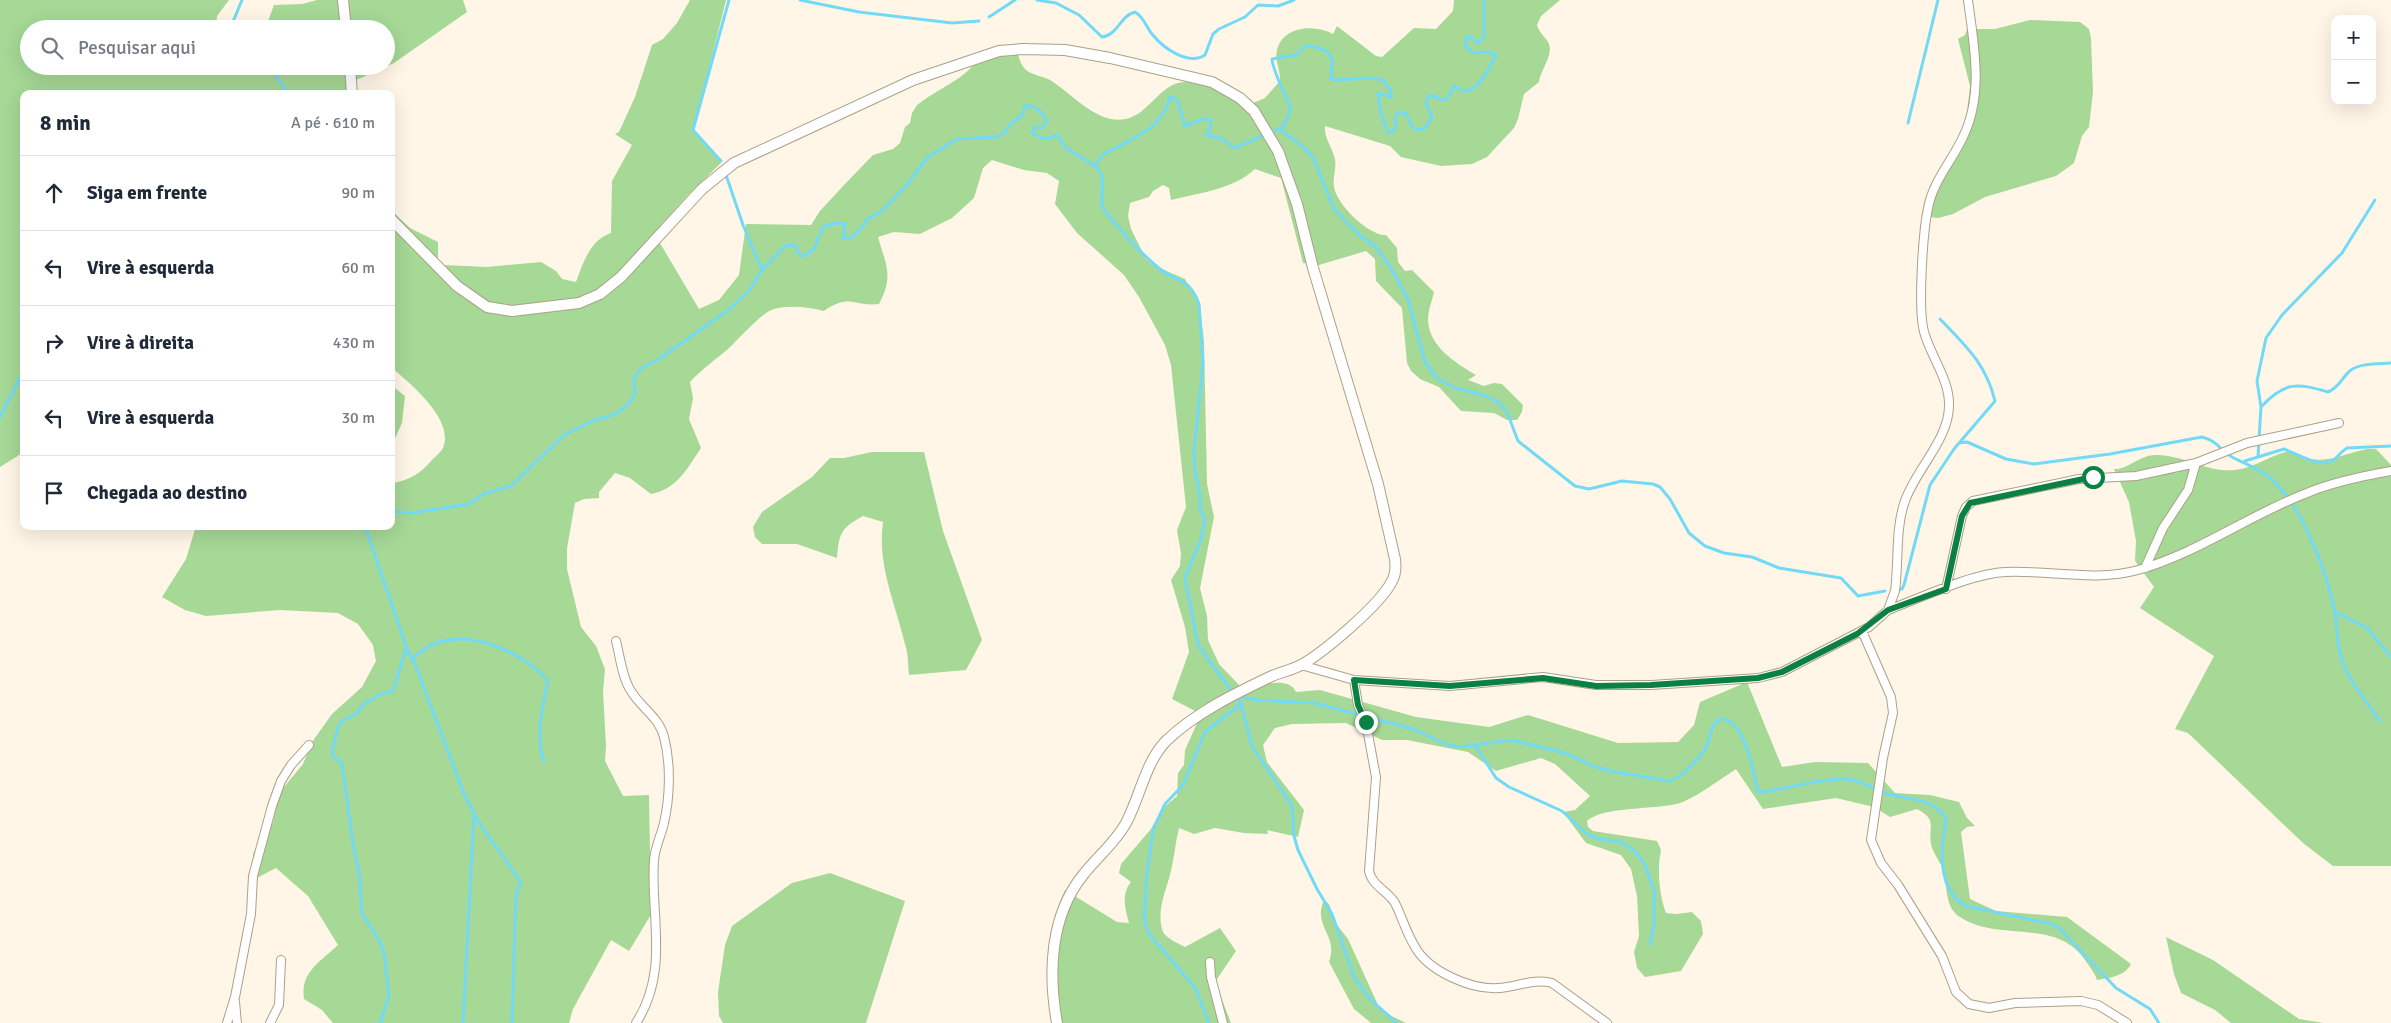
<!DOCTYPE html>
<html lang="pt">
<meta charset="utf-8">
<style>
:root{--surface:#fff;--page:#f6f6f7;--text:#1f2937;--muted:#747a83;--line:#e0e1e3}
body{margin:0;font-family:Signika,sans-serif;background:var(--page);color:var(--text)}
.controls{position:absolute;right:15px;top:15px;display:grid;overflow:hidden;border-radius:10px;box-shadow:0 5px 20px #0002}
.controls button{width:45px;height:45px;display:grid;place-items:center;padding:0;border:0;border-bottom:1px solid var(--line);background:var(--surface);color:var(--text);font:25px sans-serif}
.stop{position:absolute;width:15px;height:15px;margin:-11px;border:4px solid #0b8043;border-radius:50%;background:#fff}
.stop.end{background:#0b8043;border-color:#fff;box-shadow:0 1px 5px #0008}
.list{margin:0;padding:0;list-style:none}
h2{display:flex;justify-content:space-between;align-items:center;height:65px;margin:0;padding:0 20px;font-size:21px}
h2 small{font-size:16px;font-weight:400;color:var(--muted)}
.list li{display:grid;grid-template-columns:32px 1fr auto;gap:15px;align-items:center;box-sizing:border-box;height:75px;padding:0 20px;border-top:1px solid var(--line)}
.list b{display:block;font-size:19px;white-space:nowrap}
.list em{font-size:16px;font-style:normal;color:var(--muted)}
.icon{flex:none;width:28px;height:28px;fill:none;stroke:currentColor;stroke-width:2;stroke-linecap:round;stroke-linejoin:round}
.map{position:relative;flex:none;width:2391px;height:1023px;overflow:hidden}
.search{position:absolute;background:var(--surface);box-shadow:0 5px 20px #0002;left:20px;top:20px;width:375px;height:55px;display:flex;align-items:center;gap:12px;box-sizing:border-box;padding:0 18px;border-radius:28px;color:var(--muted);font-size:19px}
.panel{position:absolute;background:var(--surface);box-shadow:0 5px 20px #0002;left:20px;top:90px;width:375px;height:440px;border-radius:10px}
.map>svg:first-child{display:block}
</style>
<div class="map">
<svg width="2391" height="1023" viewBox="0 0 2391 1023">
<rect width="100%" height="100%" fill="#fff6e7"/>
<path fill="#a6d896" d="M0,0H229L217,16L216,29H29V66H386V29H265L274,5L302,4L317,0H463L467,12L394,63L354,81L355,94H24V452L0,467Z
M690,0H726L694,129L721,163L688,195L654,233L699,309L719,300L739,275L746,224L811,225L820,211L845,184L873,155L893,149L900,143L905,127L910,123L912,113L917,105L925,99L959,78L970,69L977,58L1018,53C1019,59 1021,65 1026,70C1032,75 1043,76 1050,80C1073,94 1097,125 1126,119C1149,114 1160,84 1183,82C1207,81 1230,98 1253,103L1265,98L1280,81C1281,71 1274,60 1277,50C1283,26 1315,24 1333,34L1337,26L1376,56L1382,57L1414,28L1436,29L1453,11L1454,0H1560L1541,16L1537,25C1539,32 1544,36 1548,42C1555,54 1540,70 1539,82L1524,94L1518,119L1514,128L1487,157L1472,164L1441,166L1401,157L1390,146L1325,126C1324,138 1331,145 1334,156C1338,166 1332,177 1334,187C1337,205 1369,236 1386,235L1397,248L1398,262L1405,271L1412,270L1434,292C1432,301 1428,310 1428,320C1429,347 1456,363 1476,375L1468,380L1484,386L1494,383L1502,384L1523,405L1522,412L1517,420H1507L1494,413L1461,411L1439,387L1420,379L1411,371L1407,363L1402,308L1376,281L1375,259L1366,251L1319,265L1303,263L1281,178L1255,169C1234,189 1199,193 1171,200L1169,188L1163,185L1153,191L1149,197L1130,203L1128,216L1131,229L1146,259L1155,266L1185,279L1200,307L1204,341L1207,484L1214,517L1200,588L1207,616L1208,640L1219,664L1241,687C1257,688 1288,674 1296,692L1320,690L1416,717L1489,727L1528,715L1618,743L1678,742L1694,725L1700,702L1747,682L1782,767L1815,762L1868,763L1895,793L1930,795L1959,802L1967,818L1975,826L1967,827L1961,832L1970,899L1996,911L2067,917L2131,964C2125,976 2110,978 2097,980C2095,973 2089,966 2085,960C2056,917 1999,943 1960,917C1945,908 1947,886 1944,872C1941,862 1933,854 1931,844C1928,826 1938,820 1917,809L1890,817L1874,807L1836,798L1763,809L1736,769C1721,779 1695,798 1680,803C1656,810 1603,806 1587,821L1588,827L1593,831L1657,841L1661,850C1657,869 1659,894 1666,913L1677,914L1692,912L1701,921L1703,934L1681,971L1645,977L1637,968L1634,952L1639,936L1637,896L1631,869L1621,855L1586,843L1563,812L1575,810L1590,796L1555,764L1541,758L1496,771L1468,752L1407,740H1382L1346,723L1292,724L1275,728L1263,745L1267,762L1304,810L1298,837L1267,830L1268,834L1244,833L1215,828L1194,834L1179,828C1175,844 1174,860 1170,875C1165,893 1156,913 1163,932C1166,938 1179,944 1185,947L1220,928L1236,951L1215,982L1231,1023H1057C1054,979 1045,930 1065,890L1117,922L1129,923C1125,909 1121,894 1131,882L1119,873L1121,864L1151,829L1161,810L1177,796L1178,773L1184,765L1185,750L1198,721L1199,713L1172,699L1189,652L1185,627L1171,580L1180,566L1181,553L1177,530L1186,507L1171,365L1165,345L1139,297L1124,275L1077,233L1055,204L1059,181L1047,173L1024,170L992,160L983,168L974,198L952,218L920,234L894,232L878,237C886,265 894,276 879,304C854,307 850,293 824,311C809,307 789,305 774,309C762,312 739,339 728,349C715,360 702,369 690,382L693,398L689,419L701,448C687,469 677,489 651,494L630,478L615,473L599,492V498L584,499L575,503L567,548V569L581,627L596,646L605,669L603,691L606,746L605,761L623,796L649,795L650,854L658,903L629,951L611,940L573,1009L569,1023H333L322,1010L304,999C300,972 320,962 338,945L308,896L276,868L253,880V854L273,823L278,797L284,787L303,764L312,742L332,714L362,687L376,661L373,645L358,624L338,613L280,610L206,616L185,610L162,597L186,559L196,526H391V482L393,483C410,480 421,473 432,460C435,457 441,452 443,448C455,419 409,383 391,367V210L410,228L438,242V259L443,265L487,267L541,262L556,271L562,279L576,282C583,263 590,240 611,233L612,181L632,145L615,134L619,132L635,97L652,45L663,39L677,23Z
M2030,20L2080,22L2089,29L2091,38L2093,92L2089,127L2082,136L2074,163L2056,176L1985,197L1953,214L1938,218L1921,216L1964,139L1970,86L1958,39L1965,35L1967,29H1995Z
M391,385L405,396L402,423L391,447Z
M2367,449H2376L2391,465V866H2333L2303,843L2188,733L2175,729L2214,656L2140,608L2154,587L2135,561L2136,541L2129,502L2114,469C2128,470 2140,454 2157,455C2184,455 2208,473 2235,470C2255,468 2270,455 2289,451C2318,468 2336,456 2367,449Z
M872,452H924L943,531L982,640L966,670L909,675C908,664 908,653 905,644C895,602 877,565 883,522L863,516C841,528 839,533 837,558L797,544H762L755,537L753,527L762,512L812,477L830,458H844Z
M830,873L905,901L866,1023H723L719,1016L718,992L725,945L732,926L792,883Z
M1324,900L1329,904L1337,925L1348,939L1378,1005L1383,1012L1406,1023H1371L1354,1009L1329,962C1339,934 1312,927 1324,900Z
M2166,937L2213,960L2299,1019L2324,1023H2231L2215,1010L2181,993L2174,974Z"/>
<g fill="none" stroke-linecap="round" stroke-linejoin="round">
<path stroke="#72daf6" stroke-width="3" d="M800,0L859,12L952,23L979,21
M1037,0L1056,3L1079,15L1102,37C1118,35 1120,16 1135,12C1144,17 1146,27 1152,34C1163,48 1188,66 1205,55L1213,34L1219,29L1245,17L1258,5L1278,6L1294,0
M989,17L1015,0
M230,29L242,0
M270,66L288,94
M1908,123L1938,0
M1280,129L1307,150L1314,159L1334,209L1359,235L1375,246L1391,268L1408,299L1425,362L1437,378L1455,388L1483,395L1498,402L1507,412L1518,441L1575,486L1589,489L1622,481L1653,484L1660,487L1670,499L1689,533L1705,546L1724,553L1752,557L1779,568L1841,578L1858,596L1885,591
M721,161L693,130L729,0
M1095,166C1098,162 1100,156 1104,154C1131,139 1162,130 1170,97L1177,100L1185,126L1203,119H1210L1211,126L1206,135L1222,139L1235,148L1284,126L1291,108C1286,96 1273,72 1272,59L1296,55L1305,46C1314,46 1331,49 1332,61C1333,67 1330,72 1331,78L1334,80L1372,78L1383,80L1390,89L1392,97L1378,93L1381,114L1387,131L1392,133L1396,125L1395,119L1398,112L1406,113L1411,125L1415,129H1424L1432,118L1426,102L1429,95L1444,100L1448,98L1454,86C1457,87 1461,91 1464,91C1478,93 1491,65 1496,55L1489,52L1474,53L1465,46L1467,37L1469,36L1478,43L1484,37V0
M725,172L743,225L762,270
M2261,407C2285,381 2297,383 2328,392C2340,387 2342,377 2351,370C2360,363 2380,364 2391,363
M0,417L24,370
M1959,443L1967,442L2006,459L2034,464L2110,454L2202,437C2220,442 2219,450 2232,457C2243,463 2255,467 2266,475C2299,498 2326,569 2334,608C2338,626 2336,646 2343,664C2351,684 2368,703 2380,721
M2258,456L2261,407L2257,381L2266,338L2282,315L2342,253L2375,200
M2245,461L2284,449C2298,454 2321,470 2335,459C2339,455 2342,451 2347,448L2391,446
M391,511L412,513L469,504L483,494L511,486L564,435L592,421L616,414L628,404L635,394L634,377L643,367L656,361L727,311L748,292L762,270L785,246L794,245L801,256H804L814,249L823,227L836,223L845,224L843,238L850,239L863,226L866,220L882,211L906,186L928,157L957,139L996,137L1004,133L1010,124L1022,116L1025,106C1035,104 1042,113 1047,121L1042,128L1034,127L1032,133L1044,139L1058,135C1061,139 1062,145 1066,148C1074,154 1096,164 1100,172C1107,184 1097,199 1104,210C1120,230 1140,253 1160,269C1178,283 1189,277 1199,304L1203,363L1194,451L1195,471L1200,496V510L1205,519L1201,539L1185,578L1198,645L1241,704L1252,746L1292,806L1294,836L1298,850L1317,889L1332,914L1354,977L1371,1000L1397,1023
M365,526L407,649L415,664L464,794L477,820L521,882L516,894L512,1023
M1897,590L1902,589L1904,585L1930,485L1954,449L1995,401C1986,364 1966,346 1940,319
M2335,612L2367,628L2391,657
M412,658C420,652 429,645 439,642C476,631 524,654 548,681C542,709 535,735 544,762
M1237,696L1257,700L1314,703L1413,729L1448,745L1460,747L1511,740L1565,753L1596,767L1615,772L1670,781L1682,775L1699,757L1706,748L1713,726L1719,719C1745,716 1753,772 1758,792C1787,790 1817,778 1846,779C1860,779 1872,789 1885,793C1906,800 1934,797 1946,819C1941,847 1936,890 1966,906L2052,924L2059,928L2116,988L2150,1009L2159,1023
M1475,745L1496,778L1509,787L1562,811L1587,834L1599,839L1621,842L1633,850L1643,861L1654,890V926L1650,944
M380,1023L389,996L384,952L378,938L362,914L359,872L353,844L342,763L332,755V751L338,727L342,721L356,714L364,704L381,694L393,691L406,649
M463,1023L474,814
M1209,1023L1196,989L1149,934L1144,920L1147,873L1153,830L1165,804L1183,785L1205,732L1241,704"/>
<g stroke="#ada088" stroke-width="10">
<path id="street" d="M2145,568L2163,528L2188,490L2196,463
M1946,589L1962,516L1966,507L1973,501L2079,479L2136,476L2196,463L2247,443L2339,423
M1888,610C1920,598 1973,573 2006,572C2050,570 2095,582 2138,570C2198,553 2249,515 2307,493C2333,482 2363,476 2391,471
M1862,631L1891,697L1893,713L1883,758L1871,840L1881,863L1898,885L1942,956L1956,992L1969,1004L1989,1008L2015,1003L2081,1001L2098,1005L2127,1023
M616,641C620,656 622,678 631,691C641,708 659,717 664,737C671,763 670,797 664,823C661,836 655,847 654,860C650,914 670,971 636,1023
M1301,665L1354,680L1450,686L1543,677L1596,685H1651L1758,678L1782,672L1869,627L1888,610L1895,591C1899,562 1895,528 1905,501C1915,471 1949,439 1949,406C1950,381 1932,358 1925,335C1917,313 1923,232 1928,208C1933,181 1952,161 1963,137C1984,94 1974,46 1968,0
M1354,680L1358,705L1366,723L1376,777L1369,871C1372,886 1388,891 1395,903C1402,917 1406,932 1414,945C1427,971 1471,990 1499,988C1516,987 1535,978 1552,983L1607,1023
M1210,962L1211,977L1223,1023
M235,1002L237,1023
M227,1023L235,997L251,914L253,876L272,806L281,781L291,765L309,745
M270,1023L279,1005L281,960"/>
</g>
<g stroke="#ada088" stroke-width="12">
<path id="secondary" d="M343,0L346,29
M350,66L352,94
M391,219L457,286L487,307L512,311L579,303L600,294L621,277L702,189L734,163L913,80L999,51L1023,49L1065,50L1110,58L1212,82L1240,98L1254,111L1278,151L1297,204L1313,268L1378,484L1395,559C1396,567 1396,574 1392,581C1381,604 1323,653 1301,665C1292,670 1281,672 1272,676C1236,693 1195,713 1166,741C1145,763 1140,797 1126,823C1115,843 1097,857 1083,875C1050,916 1048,973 1057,1023"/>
</g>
<use href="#street" stroke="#fff" stroke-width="8"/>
<use href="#secondary" stroke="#fff" stroke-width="10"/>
</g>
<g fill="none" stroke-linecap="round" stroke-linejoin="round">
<path stroke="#0b8043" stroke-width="6" d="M1366,722L1358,705L1354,680L1450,686L1543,678L1596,686L1651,685L1758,678L1782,672L1857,634L1888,610L1946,589L1962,516L1970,503L2093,477"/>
</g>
</svg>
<div class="controls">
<button>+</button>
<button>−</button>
</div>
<div class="stop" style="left:2093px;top:477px"></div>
<div class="stop end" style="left:1366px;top:722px"></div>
<div class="search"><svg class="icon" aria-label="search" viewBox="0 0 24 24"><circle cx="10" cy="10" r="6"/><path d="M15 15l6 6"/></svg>Pesquisar aqui</div>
<section class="panel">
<h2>8 min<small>A pé · 610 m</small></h2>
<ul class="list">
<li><svg class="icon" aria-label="ahead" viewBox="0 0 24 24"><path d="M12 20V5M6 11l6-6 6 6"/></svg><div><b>Siga em frente</b></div><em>90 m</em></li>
<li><svg class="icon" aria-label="left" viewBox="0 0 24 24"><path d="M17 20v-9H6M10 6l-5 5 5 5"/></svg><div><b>Vire à esquerda</b></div><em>60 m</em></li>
<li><svg class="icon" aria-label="right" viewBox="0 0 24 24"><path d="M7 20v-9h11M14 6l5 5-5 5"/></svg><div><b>Vire à direita</b></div><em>430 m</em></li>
<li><svg class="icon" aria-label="left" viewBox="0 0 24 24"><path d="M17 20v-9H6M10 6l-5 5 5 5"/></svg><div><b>Vire à esquerda</b></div><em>30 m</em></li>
<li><svg class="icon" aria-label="arrive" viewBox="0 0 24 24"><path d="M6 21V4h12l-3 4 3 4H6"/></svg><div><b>Chegada ao destino</b></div></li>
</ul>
</section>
</div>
